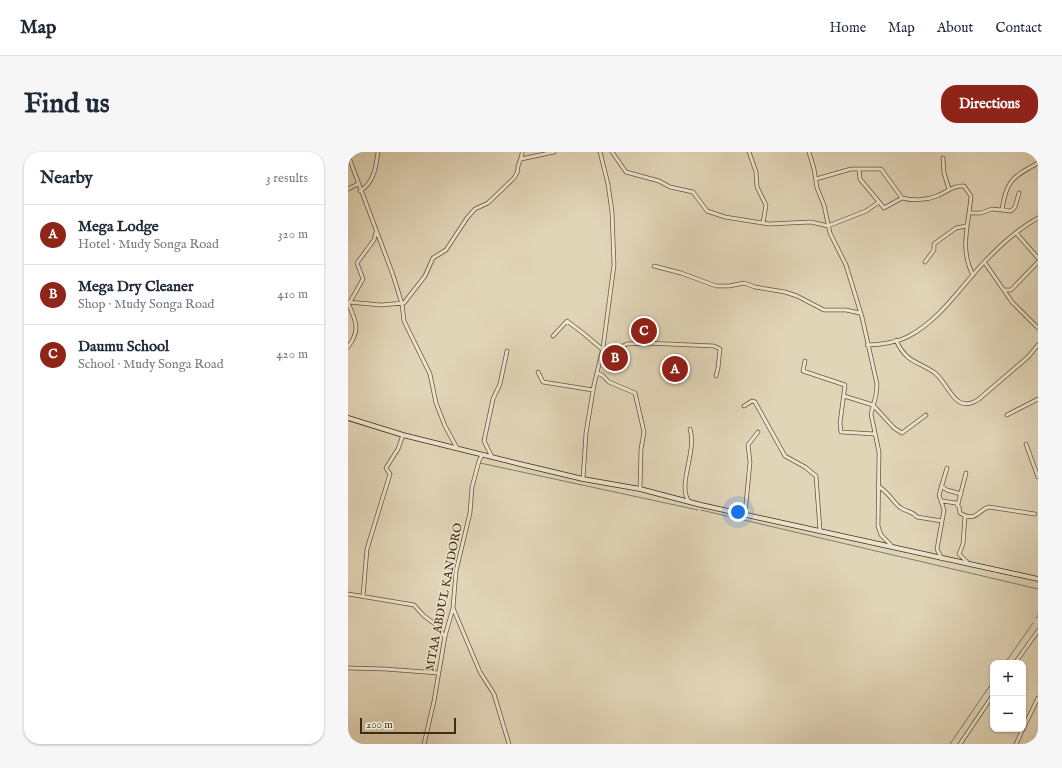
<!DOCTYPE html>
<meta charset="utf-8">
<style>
:root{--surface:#fff;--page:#f6f6f7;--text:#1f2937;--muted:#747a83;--line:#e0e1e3;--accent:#8f2418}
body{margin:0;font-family:"IM FELL English",serif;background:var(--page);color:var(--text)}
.controls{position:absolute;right:12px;bottom:12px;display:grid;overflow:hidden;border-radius:8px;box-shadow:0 1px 3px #0004}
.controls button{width:36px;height:36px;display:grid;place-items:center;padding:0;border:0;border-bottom:1px solid var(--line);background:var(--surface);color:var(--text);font:20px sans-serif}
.scale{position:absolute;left:12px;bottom:10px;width:96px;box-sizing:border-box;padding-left:4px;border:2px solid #402c0f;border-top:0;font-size:11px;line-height:14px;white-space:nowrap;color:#402c0f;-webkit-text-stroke:3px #ece4d0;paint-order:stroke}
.you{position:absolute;left:390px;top:360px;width:14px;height:14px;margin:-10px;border:3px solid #fff;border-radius:50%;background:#1a73e8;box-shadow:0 0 0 6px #1a73e833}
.badge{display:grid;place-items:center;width:26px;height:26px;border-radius:50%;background:var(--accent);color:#fff;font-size:13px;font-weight:700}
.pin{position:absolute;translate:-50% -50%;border:2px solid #fff;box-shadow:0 1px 4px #0006}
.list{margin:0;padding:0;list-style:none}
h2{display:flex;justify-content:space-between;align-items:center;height:52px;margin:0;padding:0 16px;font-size:17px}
h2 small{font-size:13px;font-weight:400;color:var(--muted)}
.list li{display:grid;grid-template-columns:26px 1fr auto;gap:12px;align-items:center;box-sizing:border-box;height:60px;padding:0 16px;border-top:1px solid var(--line)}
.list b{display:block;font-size:15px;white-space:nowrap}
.list p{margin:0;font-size:13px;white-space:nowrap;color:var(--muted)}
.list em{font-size:13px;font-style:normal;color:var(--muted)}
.map{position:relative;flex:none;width:690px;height:592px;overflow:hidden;border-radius:16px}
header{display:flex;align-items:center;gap:24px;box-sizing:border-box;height:56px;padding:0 20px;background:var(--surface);border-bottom:1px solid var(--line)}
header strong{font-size:19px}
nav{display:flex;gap:22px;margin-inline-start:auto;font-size:14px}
.intro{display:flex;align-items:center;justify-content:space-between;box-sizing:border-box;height:96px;padding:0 24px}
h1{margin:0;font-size:28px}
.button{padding:10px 18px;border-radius:16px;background:var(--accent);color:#fff;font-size:14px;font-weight:700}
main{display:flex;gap:24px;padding:0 24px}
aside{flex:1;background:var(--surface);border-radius:16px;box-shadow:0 1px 3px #0004}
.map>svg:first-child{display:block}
</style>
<header>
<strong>Map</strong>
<nav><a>Home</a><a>Map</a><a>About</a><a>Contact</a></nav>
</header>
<div class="intro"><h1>Find us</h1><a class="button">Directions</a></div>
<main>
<aside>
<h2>Nearby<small>3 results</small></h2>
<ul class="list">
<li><span class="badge">A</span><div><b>Mega Lodge</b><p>Hotel · Mudy Songa Road</p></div><em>320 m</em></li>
<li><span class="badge">B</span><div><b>Mega Dry Cleaner</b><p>Shop · Mudy Songa Road</p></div><em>410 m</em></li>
<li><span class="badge">C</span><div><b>Daumu School</b><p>School · Mudy Songa Road</p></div><em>420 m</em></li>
</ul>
</aside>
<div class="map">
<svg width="690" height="592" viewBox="0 0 690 592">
<rect width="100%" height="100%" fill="#e1d5b7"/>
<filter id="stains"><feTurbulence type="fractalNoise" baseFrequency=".005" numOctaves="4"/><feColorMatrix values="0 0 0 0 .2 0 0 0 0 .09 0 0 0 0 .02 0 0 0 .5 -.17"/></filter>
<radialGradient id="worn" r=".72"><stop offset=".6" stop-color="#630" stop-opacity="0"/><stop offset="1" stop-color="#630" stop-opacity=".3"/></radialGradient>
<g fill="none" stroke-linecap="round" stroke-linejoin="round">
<path stroke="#72816d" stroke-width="1" d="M132,311L350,358
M353,358L690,437
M688,466L690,463
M657,511L685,471
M602,592L645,529"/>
<g stroke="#685639" stroke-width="4.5">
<path id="street" d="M264,0L278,20L311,29L322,35L345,40L359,59L377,65L421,72L463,70L480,74L518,59L531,50
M401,0L408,20L409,35L418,53L415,71
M461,0L466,17L469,36L476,53L482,81L498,113L514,165L529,232L528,243L523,262L531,300L530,374L533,383L543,393
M0,3L45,123L54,152L56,169L82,222L88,251L97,274L109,296
M595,6L596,21L601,37
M173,7L206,0
M511,17L512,27L536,56L554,46
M468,27L503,17H533L554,46C564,49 579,48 589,44C599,40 605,33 616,34L623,44C621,71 611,97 625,123
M0,37L10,32
M12,39C26,31 28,15 30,0
M654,58C658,28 665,25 690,11
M621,61H633L644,57L663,59L667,55L671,41
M669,82L690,106
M577,110L586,98V92L608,76L619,74
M637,111L664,150L690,176
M306,114L333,121L368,134H381L396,131L407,135L437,140L449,144L476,158H498L512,161
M656,138H663L690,110
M0,150L33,153L56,151L77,124L85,106L98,98L119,66L127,57L140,51L166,26L170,19C168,12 175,7 174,0
M2,150L15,127L9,111L26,88L28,80
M0,151C8,169 13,178 0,195
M205,184L219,169L235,181L255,198
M548,188C558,211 570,209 587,221C601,232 607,264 631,247L680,205L690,193
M519,193C532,193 550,190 561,184C584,172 601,151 617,132C636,109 664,80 690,66
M255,196L267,198L279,192L298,191L366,194L372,197L370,216L368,224
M457,209L455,219L497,233L492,271L493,280L527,282
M190,220L195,230L245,238
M249,221L254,223L261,230L287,241L296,280L293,297L292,337
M496,244L525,253L546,276L554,281L578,263
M396,254L404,249L407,250L437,304L457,315L468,324L472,378
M659,263L690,247
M678,292L690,325
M144,305L136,289L145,247L152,232L159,199
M235,327L238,281L246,233L255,196L266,113L264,60L260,32L252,0
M530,334C542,341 545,351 553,356C559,360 564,359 569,365L594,369
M593,334L599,338L613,342
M340,348C330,331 349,299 342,277
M594,349L608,351L611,355L612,361C629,371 629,358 641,355L687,362
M610,352L618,321
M397,362L402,310L400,293L410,280
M617,364L615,392L611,402L619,410
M594,407L589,397L596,358L591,343L599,316
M0,442L66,453L76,464L87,472L97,485
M15,444L19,397L42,322L38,316L50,297L55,283
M105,456L132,520L146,542L161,592
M667,511L690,479
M0,516L37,517L90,521
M675,577L690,546
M76,592L86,549L97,484L105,456L108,419L122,361L124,335L131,309L134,303
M612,592L645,543
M668,592L675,577"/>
</g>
<g stroke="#402c0f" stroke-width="5.5">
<path id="secondary" d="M0,266L55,283L176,313L235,327L292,337L353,353L690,427"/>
</g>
<use href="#street" stroke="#ece4d0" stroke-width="3"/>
<use href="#secondary" stroke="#ece4d0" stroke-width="4"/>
</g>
<g text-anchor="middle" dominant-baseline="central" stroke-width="3" stroke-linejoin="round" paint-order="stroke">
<g font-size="12" fill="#402c0f" stroke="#ece4d0">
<text transform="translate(96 445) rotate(-79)">MTAA ABDUL KANDORO</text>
</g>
</g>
<rect width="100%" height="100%" filter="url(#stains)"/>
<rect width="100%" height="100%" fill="url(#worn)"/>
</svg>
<div class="controls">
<button>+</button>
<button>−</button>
</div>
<div class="scale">200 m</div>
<div class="you"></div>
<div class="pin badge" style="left:327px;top:217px">A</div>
<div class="pin badge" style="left:267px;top:206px">B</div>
<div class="pin badge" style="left:296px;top:179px">C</div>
</div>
</main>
